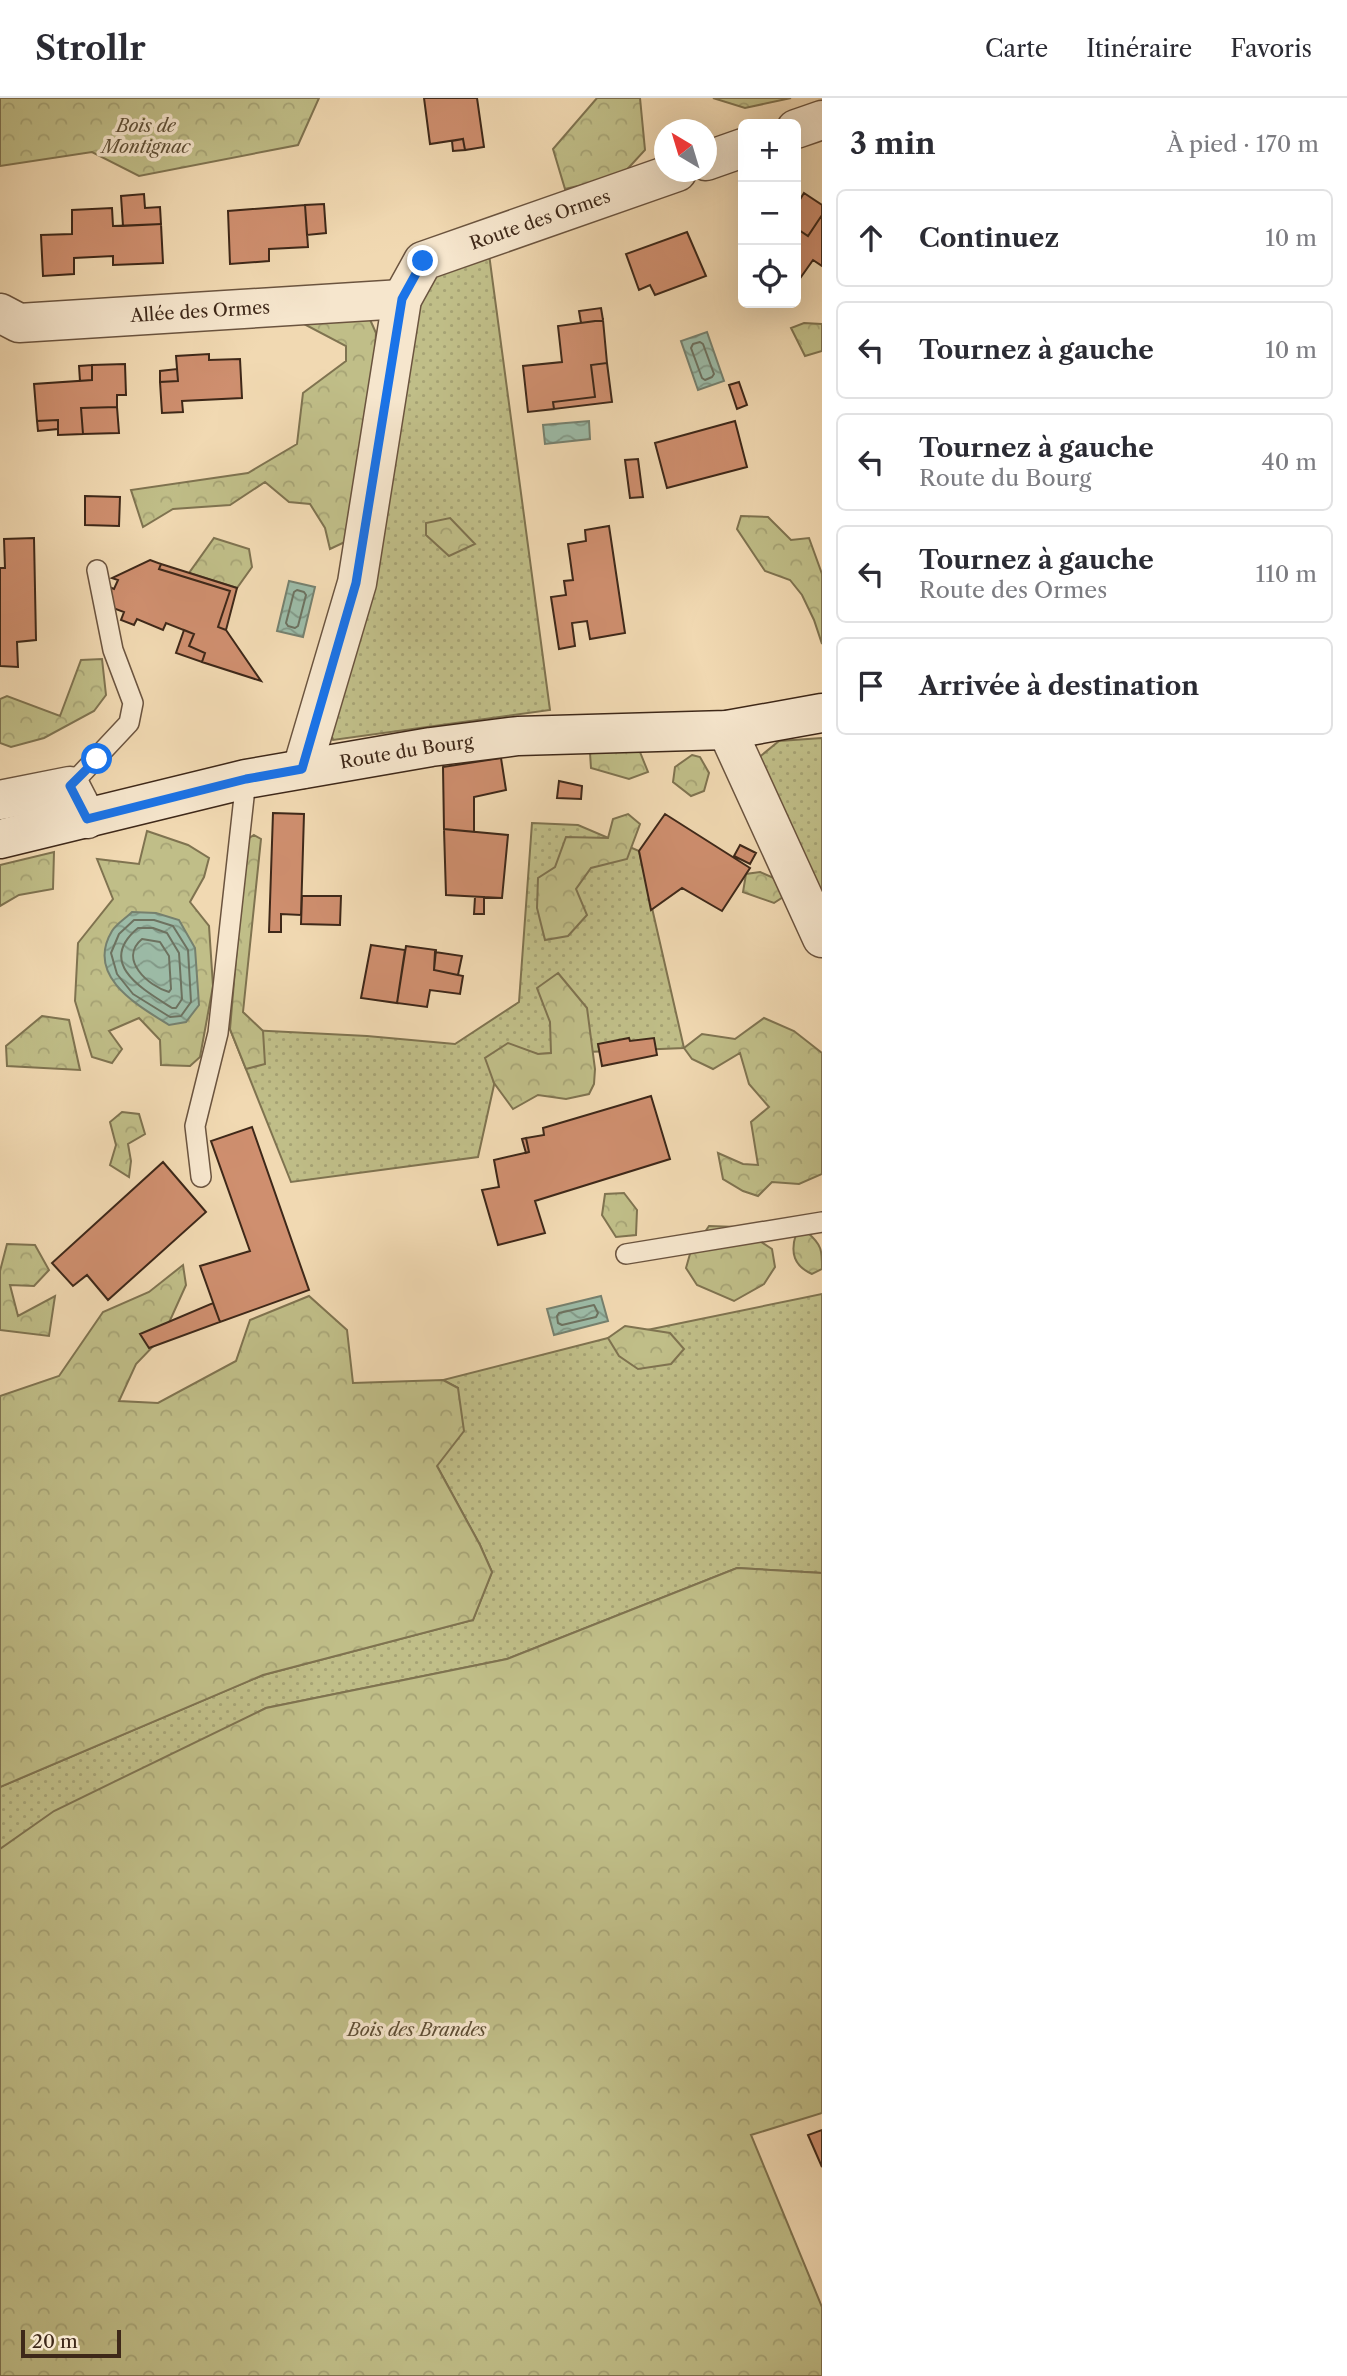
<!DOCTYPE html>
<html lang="fr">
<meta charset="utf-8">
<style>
:root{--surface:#fff;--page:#f2f2f3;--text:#2b2b33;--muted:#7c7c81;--line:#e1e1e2}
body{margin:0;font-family:"Libre Caslon Text",serif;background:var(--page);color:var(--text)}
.controls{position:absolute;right:21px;top:21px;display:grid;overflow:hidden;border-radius:10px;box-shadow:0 7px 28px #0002}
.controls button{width:63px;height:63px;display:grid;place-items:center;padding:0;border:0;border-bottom:2px solid var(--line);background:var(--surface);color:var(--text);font:35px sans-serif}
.compass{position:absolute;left:654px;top:21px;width:63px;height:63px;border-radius:50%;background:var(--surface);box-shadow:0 7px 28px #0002;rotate:322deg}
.scale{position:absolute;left:21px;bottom:18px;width:100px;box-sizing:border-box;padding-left:7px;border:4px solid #3e2819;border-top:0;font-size:19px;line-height:24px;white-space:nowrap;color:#3e2819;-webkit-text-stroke:5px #f6e6cd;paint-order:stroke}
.stop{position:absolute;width:21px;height:21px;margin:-16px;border:5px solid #1a73e8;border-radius:50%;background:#fff}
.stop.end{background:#1a73e8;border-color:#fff;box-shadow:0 2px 7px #0008}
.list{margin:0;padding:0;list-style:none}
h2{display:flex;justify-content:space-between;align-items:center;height:91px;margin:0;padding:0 28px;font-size:30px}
h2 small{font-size:23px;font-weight:400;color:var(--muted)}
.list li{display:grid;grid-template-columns:46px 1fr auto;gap:21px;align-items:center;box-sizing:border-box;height:98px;margin:0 14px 14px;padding:0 14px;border:2px solid var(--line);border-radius:10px}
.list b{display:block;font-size:26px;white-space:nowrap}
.list p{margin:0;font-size:23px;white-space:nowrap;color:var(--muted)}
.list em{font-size:23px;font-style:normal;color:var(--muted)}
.icon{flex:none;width:38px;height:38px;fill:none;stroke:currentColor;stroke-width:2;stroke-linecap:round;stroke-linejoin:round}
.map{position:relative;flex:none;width:822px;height:2278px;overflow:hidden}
header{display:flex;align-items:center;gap:42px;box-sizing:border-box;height:98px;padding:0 35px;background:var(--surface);border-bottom:2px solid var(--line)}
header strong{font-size:33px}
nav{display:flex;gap:38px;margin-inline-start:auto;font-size:24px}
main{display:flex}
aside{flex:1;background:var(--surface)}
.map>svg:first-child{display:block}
</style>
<header>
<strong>Strollr</strong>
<nav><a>Carte</a><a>Itinéraire</a><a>Favoris</a></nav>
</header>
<main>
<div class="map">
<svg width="822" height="2278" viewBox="0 0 822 2278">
<defs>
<pattern id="grass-dots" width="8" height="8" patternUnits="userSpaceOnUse" patternTransform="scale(1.75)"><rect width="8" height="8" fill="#c0be88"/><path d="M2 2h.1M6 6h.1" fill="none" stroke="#a6a375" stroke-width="1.8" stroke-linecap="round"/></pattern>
<pattern id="forest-crowns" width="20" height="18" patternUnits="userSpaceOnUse" patternTransform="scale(1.75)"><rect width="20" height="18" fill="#c0be88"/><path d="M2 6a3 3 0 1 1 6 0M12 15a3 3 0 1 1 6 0" fill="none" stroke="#a6a375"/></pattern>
<pattern id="water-waves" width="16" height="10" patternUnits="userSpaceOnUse" patternTransform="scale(1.75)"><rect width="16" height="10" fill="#9cbba7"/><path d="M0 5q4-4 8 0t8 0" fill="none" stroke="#819887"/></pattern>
</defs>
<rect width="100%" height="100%" fill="#f1d9b2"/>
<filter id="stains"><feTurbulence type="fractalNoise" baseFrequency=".00286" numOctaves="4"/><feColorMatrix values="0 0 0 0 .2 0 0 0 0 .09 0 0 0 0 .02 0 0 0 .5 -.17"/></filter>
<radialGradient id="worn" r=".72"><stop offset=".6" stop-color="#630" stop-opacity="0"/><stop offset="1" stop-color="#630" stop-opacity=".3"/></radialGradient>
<path fill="url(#grass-dots)" stroke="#7f7350" stroke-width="2" d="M489,156L550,612L333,642L328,630L412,219L440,172Z
M822,640V818L757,661L779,643Z
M532,725L578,727L639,753L684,950L538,956L500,960L478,1059L291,1084L230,931L367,938L455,946L519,904Z
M822,1196V1475L737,1470L507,1561L266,1610L0,1751V1689L263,1577L473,1522L492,1474L480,1447L437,1368L458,1290L443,1282L608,1240Z"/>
<path fill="url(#forest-crowns)" stroke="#7f7350" stroke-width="2" d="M0,0H319L298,47L139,78L92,54L0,68Z
M597,0H640L645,52L621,78L565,91L553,51Z
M713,0H791L745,10Z
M368,217L376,235L372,314L349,442L330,451L325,430L310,406L289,404L265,384L230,407L173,411L143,429L131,392L248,375L297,346L303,295L346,263V248L304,226Z
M804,225L822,226V253L805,258L791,230Z
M741,418L768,419L791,442L809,440L822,476V546L814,522L802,497L790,482L765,473L737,431Z
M450,420L475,446L449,458L426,437V425Z
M214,440L249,451L252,469L237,490L189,475Z
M102,561L106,597L94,613L44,640L11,649L0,645V601L7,598L60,618L81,562Z
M638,649L648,674L629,681L591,670L590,655Z
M692,657L700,659L709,675L704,693L691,698L673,684L675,669Z
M628,716L640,726L627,761L591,770L576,791L587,817L568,838L545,842L537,810L538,780L555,769L566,739L608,740L613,721Z
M147,733L188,747L209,760L204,779L190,804L209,828L213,888L200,959L190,968L161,967L160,942L139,920L109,933L122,951L112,965L92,959L75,903L78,845L113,801L97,761L139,766Z
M254,737L261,741L243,914L263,933L265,966L246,971L230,931L246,742Z
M54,754L53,791L19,797L0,808V767Z
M760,774L776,781L783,799L774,805L743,794L746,776Z
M558,875L587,910L595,971L594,986L589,996L566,1001L538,997L513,1011L494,985L485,960L508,945L538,956L551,955L550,924L537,890Z
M42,918L69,922L80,972L7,968L6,948Z
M764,920L794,933L822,955V1076L799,1086L772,1084L758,1098L743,1093L723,1081L718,1055L743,1066L758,1067L751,1024L769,1009L749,986L740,955L713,971L692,961L684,950L702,936L735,941Z
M122,1014L139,1016L145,1036L128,1046L131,1063L129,1079L110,1067L116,1047L110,1024Z
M624,1095L637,1112L636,1137L616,1139L602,1117L605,1096Z
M709,1128L738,1129L772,1151L775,1169L764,1186L734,1203L697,1187L686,1170L690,1156Z
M807,1134C822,1147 822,1152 822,1171L812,1176C794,1168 790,1155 796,1136Z
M7,1146L35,1147L49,1172L34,1188L10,1187L18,1218L55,1198L49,1238L0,1232V1173Z
M183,1167L186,1187L163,1238L136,1266L119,1303L158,1305L236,1263L250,1222L309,1198L347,1232L353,1285L443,1282L458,1290L464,1333L437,1368L480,1447L492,1474L473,1522L263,1577L0,1689V1298L59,1278L103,1214L149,1194Z
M625,1228L670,1235L684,1251L671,1266L638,1271L619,1258L608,1240Z
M737,1470L822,1475V2015L751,2037L822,2209V2278H0V1751L54,1713L266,1610L507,1561Z"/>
<path fill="url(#water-waves)" stroke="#76806e" stroke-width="2" d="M707,234L724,283L698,292L681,243Z
M589,323L590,341L545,346L543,327Z
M289,483L315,489L303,539L277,533Z
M132,814L156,815L179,822L195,850L199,907L186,924L169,927C137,907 85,878 112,833C116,826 126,820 132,814Z
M601,1198L608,1223L554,1237L547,1211Z"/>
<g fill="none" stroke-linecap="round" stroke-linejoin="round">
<path stroke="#6d7260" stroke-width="2" d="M700,244L703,246L714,276L712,279L705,282L702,280L691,250L693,246Z
M297,492L304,494L306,497L298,528L295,530L288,528L286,525L294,494Z
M134,822H154L173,828L188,852L191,904L181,918L170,919L133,896L117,876L111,855L119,836Z
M138,830H153L167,835L179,855L182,901L176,910H172C142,891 96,865 138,830Z
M142,841L160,844L169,858L171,891L169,894C148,888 118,861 142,841Z
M594,1207L598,1215L596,1219L562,1227L558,1225L557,1218L559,1215Z"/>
</g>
<path fill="#cf8f6f" stroke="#3e2819" stroke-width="2" d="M424,0H477L484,49L465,52L463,41L430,46Z
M463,41L465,52L453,53L452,43Z
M804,95L822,107V117L808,138L796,130V108Z
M144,96L145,110L160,109L161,126L123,128L121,98Z
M324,106L326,135L307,137L305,107Z
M305,107L308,149L269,151V163L230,166L228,113Z
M112,110L113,128L161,126L163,165L113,167V158L74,160V176L43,178L41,137L72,136V112Z
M822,117V168L813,162L796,186V130L808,138Z
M687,134L706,178L655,197L650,187L639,192L626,156Z
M601,210L603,222L581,225L579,213Z
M603,222L607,265L591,267L595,299L553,304L554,311L528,314L523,268L562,264L558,228Z
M209,256V262L240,261L242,300L182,303L183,314L162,315L160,284L178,283L176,258Z
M607,265L612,304L554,311L553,304L595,299L591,267Z
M125,266L126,297H117V309L81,310L83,336L58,337V322L37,323L34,286L92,282V267Z
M92,267V282L80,283L79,268Z
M177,271L178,283L160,284V273Z
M739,284L747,307L737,311L729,287Z
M117,309L119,335L83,336L81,310Z
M58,322V331L38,333L37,323Z
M735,323L747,369L667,390L655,345Z
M638,361L643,399L630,400L625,362Z
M85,398L120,399L119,428L85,427Z
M609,428L625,535L590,541L587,523L572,525L575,548L559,551L551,499L566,497L564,483L573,482L568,446L586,443L585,432Z
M34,440L36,542L17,544L18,569L0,568V470H5L4,441Z
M150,462L161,466L159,471L230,493L218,529L226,532L261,583L202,564L205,555L189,548L194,536L166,525L163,532L137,521L134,527L121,522L124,514L113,510L102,486L114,491L118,482L112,480Z
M161,466L237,490L226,532L218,529L230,493L159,471Z
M184,532L194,536L189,548L205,555L202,564L176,555Z
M501,660L506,692L474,699V734L444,731L443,669Z
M559,683L582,688L581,701L557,700Z
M273,715L304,716L301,817L281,816V834H269Z
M665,716L750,770L722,813L682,790L651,812L639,753Z
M444,731L508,737L502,800L446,797Z
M740,747L756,755L750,766L734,758Z
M302,798H341L340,827L301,826Z
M475,799H484V816H474Z
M371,847L405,852L397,905L361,900Z
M406,848L436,852L434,872L463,878L460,896L430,892L427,909L397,905Z
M435,854L462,858L458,877L434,872Z
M629,940L630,943L654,940L657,957L602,968L598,946Z
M651,998L670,1061L535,1103L545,1135L498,1147L482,1092L499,1089L494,1062L529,1054L526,1040L544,1037L543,1030Z
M252,1029L309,1192L220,1224L200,1168L250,1153L211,1043Z
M526,1040L529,1054L526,1055L522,1041Z
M163,1064L206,1114L108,1202L87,1177L73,1188L52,1165Z
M213,1205L220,1224L149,1250L140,1236Z
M822,2032V2069L808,2037Z"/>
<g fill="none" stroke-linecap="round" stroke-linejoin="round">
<g stroke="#6b543f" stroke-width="22">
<path id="lane" d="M70,688L129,625L133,605L113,552L97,472
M201,1079L195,1028L218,935L246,681
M626,1156L822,1124"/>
</g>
<g stroke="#6b543f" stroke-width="41">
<g id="street">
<path d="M796,31L822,22"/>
<path d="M706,63L743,50"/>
<path id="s1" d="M0,215L19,225L402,201"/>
<path d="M727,632L822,840"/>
<path id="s2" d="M302,671L357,485L402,201L423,163L677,74"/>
<path d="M0,702L70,688L87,721"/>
</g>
</g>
<g stroke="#3e2819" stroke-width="41">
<g id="secondary">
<path id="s3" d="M0,741L246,681L431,649L518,638L727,632L822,615"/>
</g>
</g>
<use href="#lane" stroke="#f6e6cd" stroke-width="19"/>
<use href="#street" stroke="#f6e6cd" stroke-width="38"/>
<use href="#secondary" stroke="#f6e6cd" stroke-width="38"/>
</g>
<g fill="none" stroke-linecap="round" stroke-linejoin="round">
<path stroke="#1a73e8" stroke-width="9" d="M97,661L70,688L87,721L246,681L302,671L356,485L402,201L423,163"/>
</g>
<g text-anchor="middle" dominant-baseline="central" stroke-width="7" stroke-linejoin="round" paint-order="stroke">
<g font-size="18" font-style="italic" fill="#5e4e35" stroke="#f6e6cd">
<text x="146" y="28">Bois de<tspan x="146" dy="21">Montignac</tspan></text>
<text x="417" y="1932">Bois des Brandes</text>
</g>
<g font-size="18" fill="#3e2819" stroke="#f6e6cd">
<text stroke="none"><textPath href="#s2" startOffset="649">Route des Ormes</textPath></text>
<text stroke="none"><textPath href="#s1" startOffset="203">Allée des Ormes</textPath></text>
<text stroke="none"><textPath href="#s3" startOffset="416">Route du Bourg</textPath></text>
</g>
</g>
<rect width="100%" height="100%" filter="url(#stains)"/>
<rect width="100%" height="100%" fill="url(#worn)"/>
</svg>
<div class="controls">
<button>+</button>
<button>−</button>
<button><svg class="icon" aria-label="locate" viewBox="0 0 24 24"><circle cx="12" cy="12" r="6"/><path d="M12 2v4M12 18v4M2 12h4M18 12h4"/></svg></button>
</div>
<svg class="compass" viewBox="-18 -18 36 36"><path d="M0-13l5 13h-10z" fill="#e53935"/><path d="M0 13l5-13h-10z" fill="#7c7c81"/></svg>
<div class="scale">20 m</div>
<div class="stop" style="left:97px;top:661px"></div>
<div class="stop end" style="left:423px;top:163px"></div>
</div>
<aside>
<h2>3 min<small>À pied · 170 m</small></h2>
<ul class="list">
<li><svg class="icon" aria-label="ahead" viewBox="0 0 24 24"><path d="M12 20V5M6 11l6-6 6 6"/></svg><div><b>Continuez</b></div><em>10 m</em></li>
<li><svg class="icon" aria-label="left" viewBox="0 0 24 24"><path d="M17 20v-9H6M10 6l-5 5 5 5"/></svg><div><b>Tournez à gauche</b></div><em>10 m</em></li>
<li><svg class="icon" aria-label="left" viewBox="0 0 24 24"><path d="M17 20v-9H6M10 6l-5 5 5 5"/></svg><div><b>Tournez à gauche</b><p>Route du Bourg</p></div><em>40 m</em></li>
<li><svg class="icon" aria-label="left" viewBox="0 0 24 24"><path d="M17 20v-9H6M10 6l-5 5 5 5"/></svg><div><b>Tournez à gauche</b><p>Route des Ormes</p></div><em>110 m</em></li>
<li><svg class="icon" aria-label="arrive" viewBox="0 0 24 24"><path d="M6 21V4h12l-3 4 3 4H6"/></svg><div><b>Arrivée à destination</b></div></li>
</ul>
</aside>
</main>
